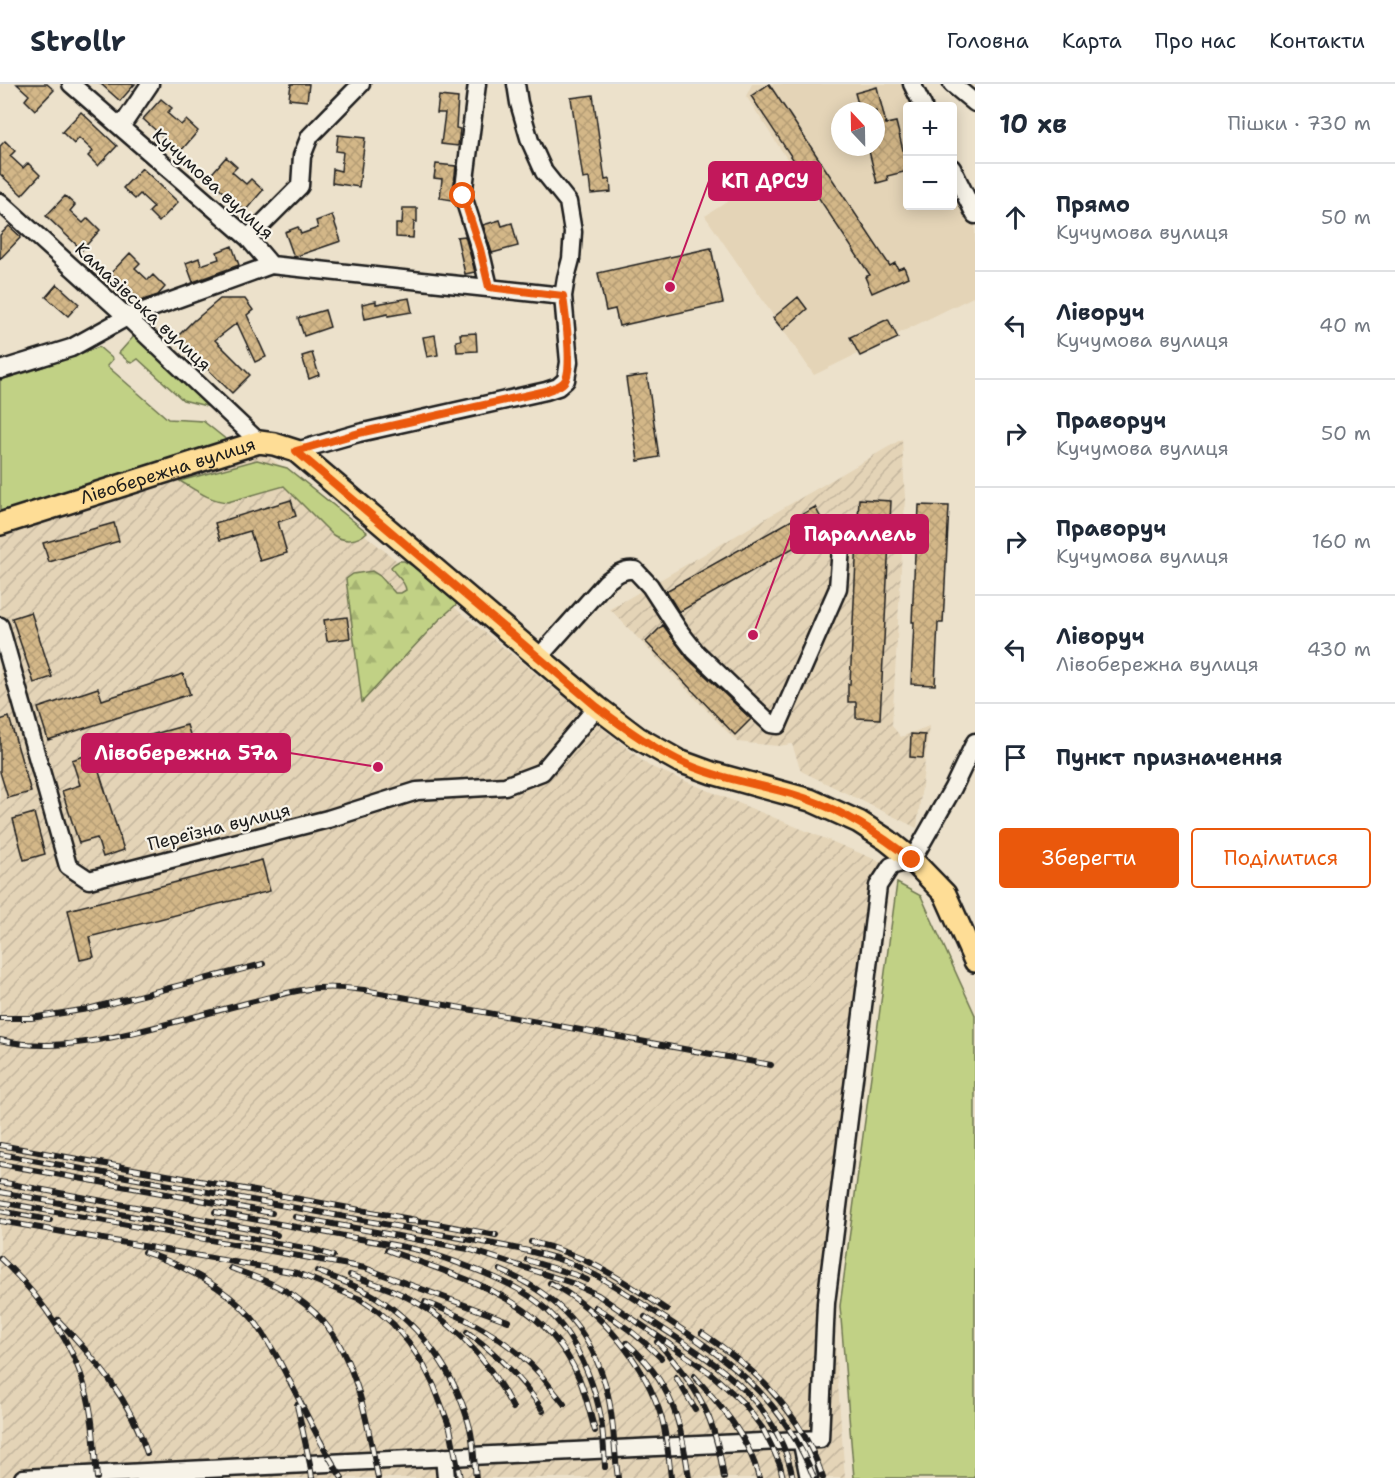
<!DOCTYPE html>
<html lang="uk">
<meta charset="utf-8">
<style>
:root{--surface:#fff;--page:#f2f2f3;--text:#1f2937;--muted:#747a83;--line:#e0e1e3;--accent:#ea580c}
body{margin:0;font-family:"Shantell Sans",sans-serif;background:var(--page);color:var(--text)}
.controls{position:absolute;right:18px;top:18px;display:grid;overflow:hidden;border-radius:6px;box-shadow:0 3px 15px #0003}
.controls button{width:54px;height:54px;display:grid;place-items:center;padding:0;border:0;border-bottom:2px solid var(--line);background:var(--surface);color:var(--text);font:30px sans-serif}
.compass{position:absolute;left:831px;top:18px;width:54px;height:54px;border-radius:50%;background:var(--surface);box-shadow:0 3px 15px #0003;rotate:338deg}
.stop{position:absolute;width:18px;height:18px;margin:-14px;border:4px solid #ea580c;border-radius:50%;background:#fff}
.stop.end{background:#ea580c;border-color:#fff;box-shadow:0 2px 6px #0008}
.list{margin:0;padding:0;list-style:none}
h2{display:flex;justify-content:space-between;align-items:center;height:78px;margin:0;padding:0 24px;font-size:26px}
h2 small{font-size:20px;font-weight:400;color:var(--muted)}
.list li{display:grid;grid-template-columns:39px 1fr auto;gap:18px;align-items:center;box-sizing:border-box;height:108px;padding:0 24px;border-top:2px solid var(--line)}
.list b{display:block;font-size:22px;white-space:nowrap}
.list p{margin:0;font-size:20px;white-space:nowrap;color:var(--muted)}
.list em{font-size:20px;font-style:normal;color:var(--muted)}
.actions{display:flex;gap:12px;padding:18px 24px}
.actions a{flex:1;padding:14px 0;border:2px solid var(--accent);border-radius:6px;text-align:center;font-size:21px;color:var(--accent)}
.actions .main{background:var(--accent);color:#fff}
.icon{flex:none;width:33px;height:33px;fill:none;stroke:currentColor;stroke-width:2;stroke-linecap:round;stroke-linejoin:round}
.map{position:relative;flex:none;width:975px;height:1394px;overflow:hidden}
header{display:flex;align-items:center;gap:36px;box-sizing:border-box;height:84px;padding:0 30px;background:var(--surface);border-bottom:2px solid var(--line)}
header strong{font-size:28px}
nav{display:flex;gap:33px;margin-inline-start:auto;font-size:21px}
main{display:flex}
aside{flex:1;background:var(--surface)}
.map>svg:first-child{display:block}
</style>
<header>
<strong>Strollr</strong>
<nav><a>Головна</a><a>Карта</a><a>Про нас</a><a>Контакти</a></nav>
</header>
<main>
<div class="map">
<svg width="975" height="1394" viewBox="0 0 975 1394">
<defs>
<pattern id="industrial-furrows" width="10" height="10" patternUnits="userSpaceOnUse" patternTransform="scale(1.5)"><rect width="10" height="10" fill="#e4d4b7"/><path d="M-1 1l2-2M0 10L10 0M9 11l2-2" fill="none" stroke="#c3b59d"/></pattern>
<pattern id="forest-firs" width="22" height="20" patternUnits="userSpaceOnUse" patternTransform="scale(1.5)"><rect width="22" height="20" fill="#c1d185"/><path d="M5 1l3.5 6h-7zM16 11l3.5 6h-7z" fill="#a5b372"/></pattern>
<pattern id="building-cross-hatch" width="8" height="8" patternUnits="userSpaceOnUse" patternTransform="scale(1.5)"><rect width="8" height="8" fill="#d3b788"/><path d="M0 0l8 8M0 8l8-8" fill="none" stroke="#b59d75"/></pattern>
</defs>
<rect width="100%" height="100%" fill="#ece1cb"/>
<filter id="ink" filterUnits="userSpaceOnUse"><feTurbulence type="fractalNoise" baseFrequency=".0167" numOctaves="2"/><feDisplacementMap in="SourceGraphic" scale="12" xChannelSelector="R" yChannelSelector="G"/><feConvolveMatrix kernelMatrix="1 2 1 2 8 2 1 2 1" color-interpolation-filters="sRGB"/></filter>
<g filter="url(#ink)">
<path fill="#e4d4b7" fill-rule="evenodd" d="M752,0H909L920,22H908V122H952L953,91L975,138V212L814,291L705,132L789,78L746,12ZM840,27H876V63H840Z"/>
<path fill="url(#industrial-furrows)" d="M902,355L905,415L892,642L901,653L929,642L917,744L801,687L792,660L778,662L737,658L610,525Z
M263,368L649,682L891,782L832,1221L845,1394H0V450Z"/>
<path fill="#c1d185" stroke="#6e7650" stroke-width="1.5" d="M135,251L210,323L183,316L138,275L132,279L129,278L119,269Z
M99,263L113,275L107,282L168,335L203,337L228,357L0,429V296L28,288Z
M257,376L287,384L367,448C357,458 344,458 333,451L284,402L228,418C210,417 195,406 180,397Z
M897,799L921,812L975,931V1394H854L840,1222Z"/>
<path fill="url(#forest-firs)" stroke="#6e7650" stroke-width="1.5" d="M399,477H404L413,482L458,519L439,536L362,618L346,495L353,490L372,487L380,492L395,509H401L406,506C405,496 395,492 391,483L394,480Z"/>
<path fill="url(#building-cross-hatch)" stroke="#1c1c1c" stroke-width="1.5" d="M17,0H47L54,6L35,26L25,16L29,11Z
M101,0H135L120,17Z
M291,0H309L307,17L289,15Z
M769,0L890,182L895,179L898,185L904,183L908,193L872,209L865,193L870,191L751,12Z
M877,3L886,40L896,38L908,86V87L887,92L888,96L877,99L868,63H876V27H860L855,9Z
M593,11L605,96L610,95L611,108L591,110L589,94L583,95L571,14Z
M439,12L458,14L456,44L460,45L458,62L441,60L445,29H437Z
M161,15L172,24L167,29L181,41L186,36L198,47L180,68L143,35Z
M81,28L117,62L98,82L88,72L93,67L79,54L74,60L62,48Z
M338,51L365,54L359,103L332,99L333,85L341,87L343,68L336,67Z
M5,57L15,67L10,72L23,84L28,79L40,91L22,111L0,90V62Z
M226,73L237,83L232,88L246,100L251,95L263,106L245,127L208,94Z
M436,80L456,82L452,116L440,114L442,95L434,94Z
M142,84L178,118L159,138L149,128L154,123L140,110L135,115L123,104Z
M65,112L75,121L70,127L83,139L88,134L100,146L82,166L46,132Z
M403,124H417V138H414L413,154L396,153V140H402Z
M332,131L341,157L294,173L285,148L298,143L301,150L318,144L316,137Z
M500,136L502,142L512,139L518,162L492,169L483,141Z
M9,142L21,153L0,175V151Z
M465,152L475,188L465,190L457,153Z
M232,162L239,181L193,198L186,179L199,174L201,181L219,175L217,168Z
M711,164L723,219L619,242L615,225L606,227L598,189Z
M130,169L140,179L135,184L148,196L153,191L165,203L158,211L140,217L111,189Z
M57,200L79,220L68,232L46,213Z
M798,213L807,225L783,246L773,234Z
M409,214L412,228L388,232V230L365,235L362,220L376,217V220Z
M220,215H245L253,226L247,231L266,273L255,278L237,239L215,256L250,291L232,309L176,254L194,236H195Z
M325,226L330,243L304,252L298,234Z
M888,235L898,254L860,272L850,253Z
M476,249L477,267L457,268L456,257L461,256L460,250Z
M435,251L438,271L427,273L423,253Z
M312,269L319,291L309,295L302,272Z
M647,291L659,373L638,377L626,294Z
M859,415L891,417L880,635L856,634V618H848V600H850Z
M291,416L296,432L278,438L287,469L260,477L250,447L220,456L215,439Z
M919,421L949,422L943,539H938L935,601L911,600L914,538H912L916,447H918Z
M815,423L827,445L679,528L666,507Z
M114,439L119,457L49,478L43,459Z
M31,528L52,593L34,599L12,534Z
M347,533L350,554L327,557L324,536Z
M663,541L688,575L751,635L735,651L646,558Z
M183,590L190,610L48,656L38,624L98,604L102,616Z
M9,633L31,708L8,714L0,688V636Z
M187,641L194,663L143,678L136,655Z
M911,650L925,651L923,674L910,673Z
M93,669L124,766L103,773L97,754L79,759L62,707L80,701L72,676Z
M34,729L45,770L24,776L13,735Z
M262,776L270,807L89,853L94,873L80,876L68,826Z"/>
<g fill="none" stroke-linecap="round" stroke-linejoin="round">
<g stroke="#1c1c1c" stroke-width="21">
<path id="minor" d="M71,0L248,154L271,181L563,212L569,278L566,296L558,303L546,307L359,349L296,367
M477,0L463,112L480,165L489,203
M516,0L519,19L530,57L544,88L568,118L573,148L571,175L566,194L563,212
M912,0L923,22
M952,0L975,19
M121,43L150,0
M952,84L975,131
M0,118L127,233L259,358
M248,154L300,102L302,72L310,52L361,0
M0,286L71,264L127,233L271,181
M0,542L68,782L89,796L328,735L417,707L505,702L542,688L597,623
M539,573L606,498C615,491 624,484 635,486L650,502L680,548L695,567L771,640L778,641L838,504L842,450
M801,1355L809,1394
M444,1373L446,1394
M23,1394L820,1355L826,1219L878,802L891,782L912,776L953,704L975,658"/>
</g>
<g stroke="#1c1c1c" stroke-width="26">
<g id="major">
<path id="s1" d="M0,440L259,358L274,360L296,367L597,623L638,654L679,677L712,689L810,716L859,738L887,756L912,776L945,810L975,877"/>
</g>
</g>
<use href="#minor" stroke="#f7f3e8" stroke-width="16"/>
<use href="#major" stroke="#fedd96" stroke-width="21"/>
<g stroke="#1c1c1c" stroke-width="6">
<path id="rail" d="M0,934H31L88,925L263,880
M0,956C55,969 114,954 167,940C193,933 220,926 247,919C270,913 294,906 318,904C334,903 349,904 364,906L771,981
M0,1061L416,1136
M0,1070L499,1161C520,1165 541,1169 561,1176C593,1187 621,1206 649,1224C722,1271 781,1309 814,1394
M0,1080L272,1129
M0,1098L254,1145L277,1151
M0,1108L315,1166L333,1172
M0,1118L365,1184L508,1237
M0,1127L50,1136
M215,1128C262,1137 308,1145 355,1154C376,1158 397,1161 418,1166C437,1171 456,1178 474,1185C505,1197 533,1210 555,1234C576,1257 592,1294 599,1324C603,1343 604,1364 605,1383
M295,1133L468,1165L572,1199L598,1211L682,1269L709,1288L727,1304L744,1320L763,1345L774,1367L780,1381L783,1394
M0,1137L297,1189L360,1215L378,1227L393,1240L409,1259L423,1280L434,1302L450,1344L460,1394
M407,1137L427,1138L496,1151
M531,1158C587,1171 621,1195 667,1226
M387,1166C463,1195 544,1212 579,1294C586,1311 590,1330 595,1347
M144,1168C183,1181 225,1203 252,1234C262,1246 269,1260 277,1273C299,1313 317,1356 342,1394
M0,1174C38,1210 72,1255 86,1307C94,1335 94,1365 97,1394
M527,1176L576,1191L587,1196
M231,1184C252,1192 275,1199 294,1212C307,1221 321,1233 330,1246C359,1286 369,1347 378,1394
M500,1186C559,1211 593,1248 608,1311C614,1338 614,1366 618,1394
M317,1187C337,1195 357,1202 376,1213C423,1243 456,1290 470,1344C474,1360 474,1378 476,1394
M350,1191C364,1196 380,1201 394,1207C447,1230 487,1272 513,1324
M550,1199C600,1225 646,1280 662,1335C667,1354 669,1374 671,1394
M425,1218C468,1234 509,1256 540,1290C548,1300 556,1310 564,1320
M595,1223C621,1238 640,1253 661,1274
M645,1233C710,1276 776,1312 793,1394
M58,1236C96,1276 130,1315 147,1369
M467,1248C497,1270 523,1295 543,1327
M702,1249C757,1285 803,1331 823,1394
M657,1258C664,1264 669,1272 675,1279C706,1316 717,1347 724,1394
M627,1259C672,1299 681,1337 689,1394
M694,1292C722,1323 749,1353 759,1394
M676,1293L695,1325
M297,1321L310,1380L312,1394"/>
</g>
<use href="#rail" stroke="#f7f3e8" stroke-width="4" stroke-dasharray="11" stroke-linecap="butt"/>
</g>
</g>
<g fill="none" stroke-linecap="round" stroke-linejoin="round" filter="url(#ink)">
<path stroke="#ea580c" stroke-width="8" d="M463,112L480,165L489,203L563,212C565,230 573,279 566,295C563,302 553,304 546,307L359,349L296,367L597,623C623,643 649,662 678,676C719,697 767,700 810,716C847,729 881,751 912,776"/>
</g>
<g text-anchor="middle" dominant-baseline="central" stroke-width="4.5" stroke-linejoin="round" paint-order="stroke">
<g font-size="18" fill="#1c1c1c" stroke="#f7f3e8">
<text transform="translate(213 100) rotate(42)">Кучумова вулиця</text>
<text transform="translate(143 223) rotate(43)">Камазівська вулиця</text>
<text stroke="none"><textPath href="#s1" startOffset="176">Лівобережна вулиця</textPath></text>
<text transform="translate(219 743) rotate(-14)">Переїзна вулиця</text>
</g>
</g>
<path fill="none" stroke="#c2185b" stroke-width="2" d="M670 203L709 97M753 551L791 450M378 683L290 669"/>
<g fill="#c2185b" stroke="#f7f3e8" stroke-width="2">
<circle cx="670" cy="203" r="6"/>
<circle cx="753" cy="551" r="6"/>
<circle cx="378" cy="683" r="6"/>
</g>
<g fill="#c2185b" stroke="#c2185b" stroke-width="2">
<rect x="709" y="78" width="112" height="38" rx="6"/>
<rect x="791" y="431" width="137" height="38" rx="6"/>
<rect x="82" y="650" width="208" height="38" rx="6"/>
</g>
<g font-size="20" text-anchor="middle" font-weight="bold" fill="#fff">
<text x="765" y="104">КП ДРСУ</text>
<text x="860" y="457">Параллель</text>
<text x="186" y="676">Лівобережна 57а</text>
</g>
</svg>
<div class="controls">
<button>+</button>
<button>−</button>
</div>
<svg class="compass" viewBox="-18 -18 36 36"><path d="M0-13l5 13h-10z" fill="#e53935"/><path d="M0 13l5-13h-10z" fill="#747a83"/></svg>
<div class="stop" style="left:463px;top:112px"></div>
<div class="stop end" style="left:912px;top:776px"></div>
</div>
<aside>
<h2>10 хв<small>Пішки · 730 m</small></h2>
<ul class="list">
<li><svg class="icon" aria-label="ahead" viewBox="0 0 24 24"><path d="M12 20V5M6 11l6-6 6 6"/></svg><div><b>Прямо</b><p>Кучумова вулиця</p></div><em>50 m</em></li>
<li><svg class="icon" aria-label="left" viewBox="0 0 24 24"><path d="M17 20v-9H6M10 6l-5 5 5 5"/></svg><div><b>Ліворуч</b><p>Кучумова вулиця</p></div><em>40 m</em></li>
<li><svg class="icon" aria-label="right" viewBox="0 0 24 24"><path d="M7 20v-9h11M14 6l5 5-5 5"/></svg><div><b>Праворуч</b><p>Кучумова вулиця</p></div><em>50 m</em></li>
<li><svg class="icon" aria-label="right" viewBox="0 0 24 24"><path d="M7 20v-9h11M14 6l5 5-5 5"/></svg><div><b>Праворуч</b><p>Кучумова вулиця</p></div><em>160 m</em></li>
<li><svg class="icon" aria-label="left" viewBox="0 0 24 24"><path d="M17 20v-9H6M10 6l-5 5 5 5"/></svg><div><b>Ліворуч</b><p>Лівобережна вулиця</p></div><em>430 m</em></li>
<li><svg class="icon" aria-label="arrive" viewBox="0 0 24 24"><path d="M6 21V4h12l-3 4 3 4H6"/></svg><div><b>Пункт призначення</b></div></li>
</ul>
<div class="actions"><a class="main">Зберегти</a><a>Поділитися</a></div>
</aside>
</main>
